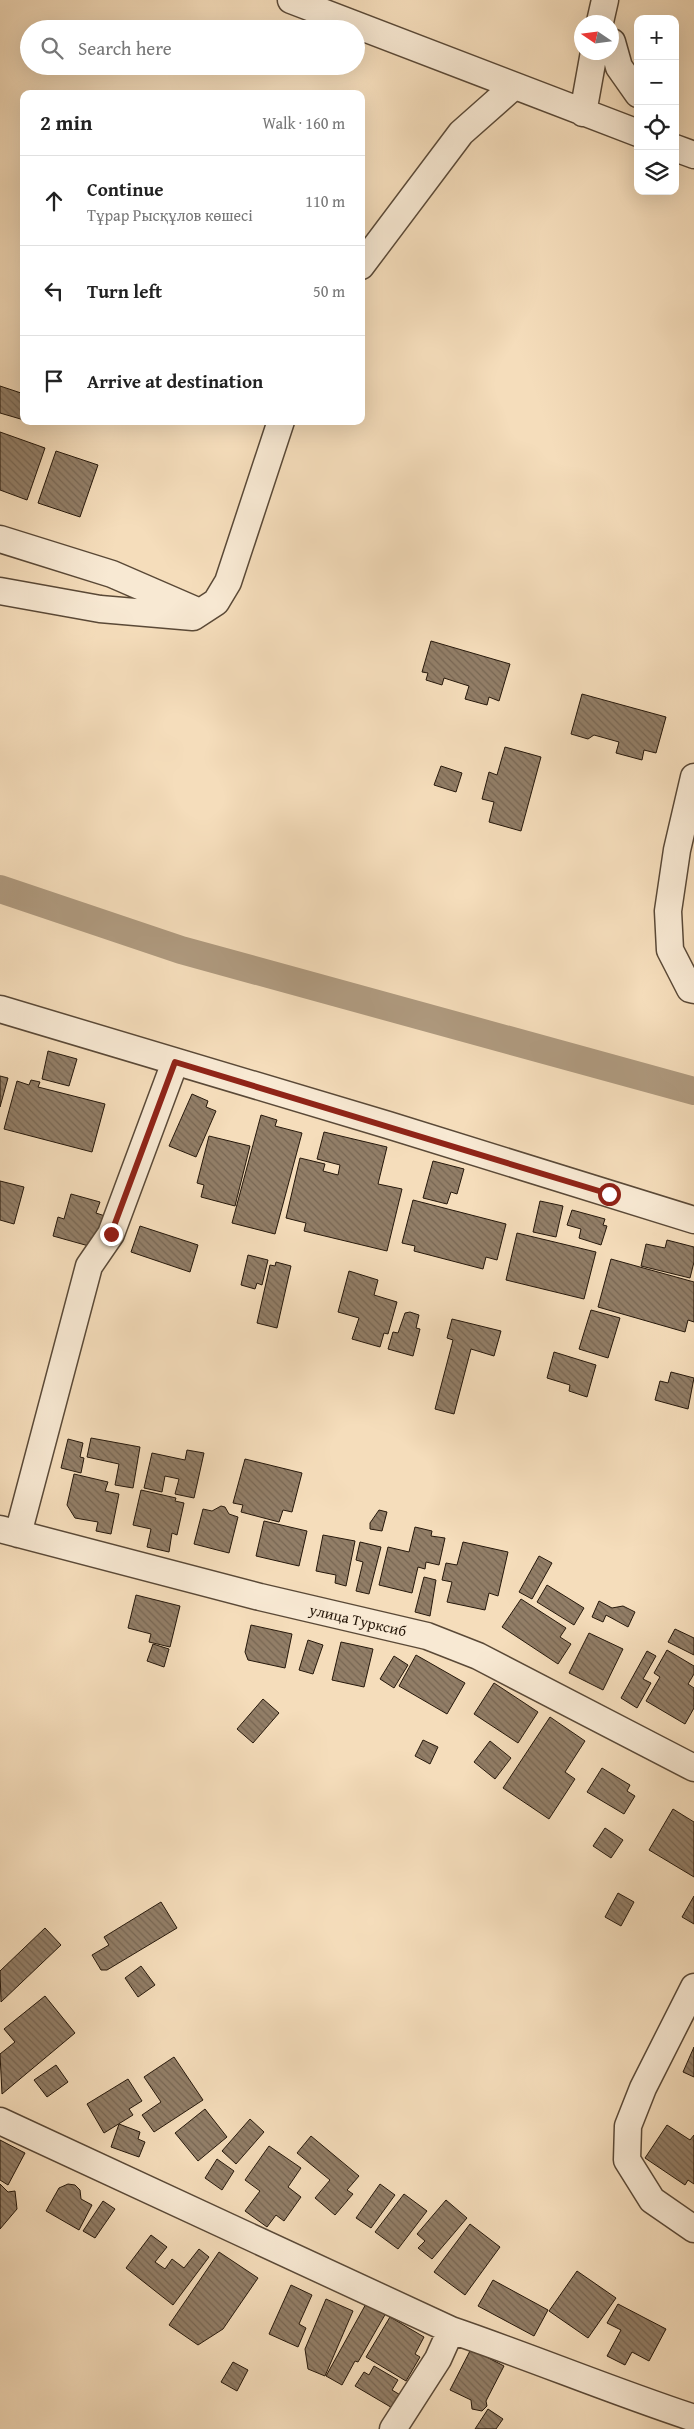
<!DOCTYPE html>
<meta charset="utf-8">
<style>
:root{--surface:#fff;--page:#f6f6f6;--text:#222;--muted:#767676;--line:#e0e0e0}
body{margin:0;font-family:"Gentium Book Plus",serif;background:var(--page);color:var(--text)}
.controls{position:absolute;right:15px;top:15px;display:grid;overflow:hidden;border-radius:10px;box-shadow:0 5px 20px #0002}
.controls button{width:45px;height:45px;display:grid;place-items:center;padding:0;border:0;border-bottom:1px solid var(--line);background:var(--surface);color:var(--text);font:25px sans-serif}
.compass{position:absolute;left:574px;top:15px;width:45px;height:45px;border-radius:50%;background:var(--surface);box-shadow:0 5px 20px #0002;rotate:283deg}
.stop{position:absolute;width:15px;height:15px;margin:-11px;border:4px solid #8f2418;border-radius:50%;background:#fff}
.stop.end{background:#8f2418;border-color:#fff;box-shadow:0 1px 5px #0008}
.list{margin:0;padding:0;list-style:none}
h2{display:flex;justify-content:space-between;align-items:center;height:65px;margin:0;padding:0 20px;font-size:21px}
h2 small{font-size:16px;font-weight:400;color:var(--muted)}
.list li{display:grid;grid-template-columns:32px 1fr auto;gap:15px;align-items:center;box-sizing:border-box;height:90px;padding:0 20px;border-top:1px solid var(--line)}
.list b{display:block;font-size:19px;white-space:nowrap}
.list p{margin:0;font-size:16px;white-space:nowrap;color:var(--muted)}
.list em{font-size:16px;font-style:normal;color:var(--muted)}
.icon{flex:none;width:28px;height:28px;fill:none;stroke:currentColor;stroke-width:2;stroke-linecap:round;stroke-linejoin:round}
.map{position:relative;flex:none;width:694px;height:2429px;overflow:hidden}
.search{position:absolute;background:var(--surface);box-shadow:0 5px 20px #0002;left:20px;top:20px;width:345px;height:55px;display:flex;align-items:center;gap:12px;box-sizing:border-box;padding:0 18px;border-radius:28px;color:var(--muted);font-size:19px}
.panel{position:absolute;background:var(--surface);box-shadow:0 5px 20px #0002;left:20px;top:90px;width:345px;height:335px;border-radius:10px}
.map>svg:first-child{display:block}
</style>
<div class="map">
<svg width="694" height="2429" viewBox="0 0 694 2429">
<defs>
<pattern id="building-back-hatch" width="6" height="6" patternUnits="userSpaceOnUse" patternTransform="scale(1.25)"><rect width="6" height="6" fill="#927e67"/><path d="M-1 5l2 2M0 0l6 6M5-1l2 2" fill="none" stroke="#776653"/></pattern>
</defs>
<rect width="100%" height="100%" fill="#f5ddbb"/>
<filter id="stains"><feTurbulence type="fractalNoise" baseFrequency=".004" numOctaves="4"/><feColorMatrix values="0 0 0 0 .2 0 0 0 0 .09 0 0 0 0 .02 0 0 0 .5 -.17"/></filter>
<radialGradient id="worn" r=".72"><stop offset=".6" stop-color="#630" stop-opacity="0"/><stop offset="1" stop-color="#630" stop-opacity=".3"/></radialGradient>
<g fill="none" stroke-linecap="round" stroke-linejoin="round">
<path stroke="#af9a7f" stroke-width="28" d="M0,889L181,950L694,1091"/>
</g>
<path fill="url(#building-back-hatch)" stroke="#26180b" d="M0,386L24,394V420L0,413Z
M0,432L45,448L27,500L0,490Z
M56,451L98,465L80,517L38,503Z
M431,641L510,664L499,701L489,697L487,705L465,699L469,686L444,678L442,685L426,680L428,673L422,672Z
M582,694L666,717L656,753L644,750L642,760L616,753L619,742L594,735L588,739L571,734Z
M505,747L541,757L521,831L489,822L494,802L482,799L489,772L497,775Z
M441,766L462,773L456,792L434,785Z
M48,1051L77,1059L69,1086L42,1079Z
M0,1076L8,1078L0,1107Z
M31,1080L40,1082L38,1087L105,1104L92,1152L4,1129L17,1081L29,1085Z
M192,1094L208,1101L206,1107L216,1111L196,1157L169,1146Z
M261,1115L277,1120L275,1126L302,1133L275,1234L232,1223Z
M324,1132L387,1147L378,1184L402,1189L387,1251L304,1231L306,1223L286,1218L300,1158L325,1164L323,1171L338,1175L340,1165L317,1159Z
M209,1136L250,1146L235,1206L201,1197L204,1185L197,1183Z
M433,1161L464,1169L457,1194L451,1192L447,1204L423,1198Z
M0,1181L24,1187L14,1224L0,1220Z
M71,1194L100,1202L96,1213L105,1216L96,1248L53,1236L58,1217L64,1219Z
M413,1200L506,1224L497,1260L486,1257L483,1269L414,1251L415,1246L402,1243Z
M540,1201L563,1206L556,1237L533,1232Z
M572,1210L605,1219L603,1225L607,1226L601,1245L579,1238L581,1229L567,1225Z
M140,1226L198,1245L190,1272L131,1252Z
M517,1233L596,1252L584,1299L506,1280Z
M667,1240L694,1247V1262L690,1278L641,1266L646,1244L665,1248Z
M248,1255L268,1260L262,1285L257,1283L255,1289L241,1285Z
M611,1259L694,1282V1322L688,1320L685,1332L598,1307Z
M276,1262L291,1266L277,1328L257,1323L270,1265L275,1266Z
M349,1271L378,1280L374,1295L397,1302L388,1334L384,1333L380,1347L352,1339L359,1318L338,1312Z
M591,1310L620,1318L608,1358L579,1349Z
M410,1312L419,1315L416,1328L420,1329L413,1356L388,1349L393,1332L398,1333L405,1313Z
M452,1319L501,1331L494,1356L471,1349L454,1414L435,1409L453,1340L447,1338Z
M554,1352L596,1365L587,1397L569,1391L570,1385L547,1378Z
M671,1372L694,1378L688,1409L655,1400L660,1381L668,1383Z
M91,1438L140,1447L133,1488L115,1485L119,1464L87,1457Z
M68,1439L83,1443L80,1457L84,1458L81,1473L61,1468Z
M187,1450L204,1453L194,1498L175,1494L179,1479L165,1476L162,1492L144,1488L152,1453L185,1460Z
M245,1459L302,1473L292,1512L283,1510L279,1522L241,1512L243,1505L233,1503Z
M74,1474L108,1482L105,1491L119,1494L111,1534L96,1531L98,1522L75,1518L67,1505Z
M141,1490L176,1498L175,1501L184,1503L177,1535L172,1533L169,1552L147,1547L151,1529L133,1525Z
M221,1506L225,1507L229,1514L238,1517L229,1553L194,1544L203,1509L212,1511Z
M379,1510L387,1512L382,1531L370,1529V1523Z
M264,1521L307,1531L299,1566L256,1556Z
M415,1527L432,1531L431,1536L445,1538L439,1565L426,1562L425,1569L418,1567L412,1593L379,1585L388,1547L409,1552Z
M323,1535L355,1541L346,1586L335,1583L336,1575L316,1571Z
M360,1542L381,1547L369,1594L356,1591L363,1562L356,1560Z
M463,1542L508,1552L498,1596L489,1593L485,1610L447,1602L452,1582L442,1580L446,1563L457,1565Z
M539,1556L552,1563L532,1599L519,1592Z
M424,1577L436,1580L430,1616L415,1612Z
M547,1585L584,1608L574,1625L537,1602Z
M136,1595L180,1606L170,1647L149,1642L151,1634L128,1628Z
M521,1599L566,1628L560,1637L571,1644L558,1664L502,1627Z
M599,1601L612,1608L623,1606L635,1612L628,1627L606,1615L603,1622L592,1617Z
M251,1625L292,1634L285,1668L248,1660L245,1652Z
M675,1629L694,1638V1655L668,1642Z
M589,1633L623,1649L603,1690L569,1673Z
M308,1640L323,1645L313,1674L299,1670Z
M341,1642L373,1649L364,1687L332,1680Z
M153,1644L169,1649L164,1667L147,1661Z
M667,1650L694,1666V1674L688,1684L694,1688V1708L685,1724L646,1701L660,1677L654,1673Z
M647,1651L656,1656L643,1679L651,1683L637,1708L621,1698Z
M416,1655L465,1683L447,1714L399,1686Z
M394,1656L408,1665L394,1688L380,1679Z
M494,1683L538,1712L518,1743L474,1714Z
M263,1699L279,1713L253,1743L237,1729Z
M550,1717L585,1741L565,1772L575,1779L549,1819L503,1788Z
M423,1740L438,1747L430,1764L415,1756Z
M490,1741L511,1758L495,1779L474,1762Z
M602,1768L630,1785L627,1791L635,1796L624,1814L587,1792Z
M673,1809L694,1822V1877L649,1850Z
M605,1828L623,1840L611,1858L593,1846Z
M618,1893L634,1902L621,1926L605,1917Z
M694,1896V1924L682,1917Z
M161,1902L177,1928L107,1970H101L92,1955L109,1945L104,1937Z
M45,1928L61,1945L1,2002L0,1971Z
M141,1966L155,1985L138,1997L125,1978Z
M45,1996L75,2033L2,2094L0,2054L15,2042L4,2029Z
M694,2047V2077L683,2072Z
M174,2057L203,2100L154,2132L142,2115L161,2102L144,2077Z
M56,2065L68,2082L47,2097L34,2080Z
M128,2079L142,2101L129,2109L133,2115L104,2133L87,2104Z
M205,2109L227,2137L198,2161L175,2133Z
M250,2119L264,2132L236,2164L222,2151Z
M119,2124L140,2132L138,2139L145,2142L139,2157L111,2147Z
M667,2125L690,2140L694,2135V2184L688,2180L685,2185L645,2158Z
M311,2136L359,2176L347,2190L353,2194L335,2215L315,2198L330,2180L297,2153Z
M0,2140L25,2153L8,2185L0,2180Z
M269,2146L301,2168L288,2187L301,2197L284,2221L276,2215L267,2227L245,2211L260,2191L245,2180Z
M217,2159L234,2171L222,2190L205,2178Z
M0,2184L8,2192L15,2191L17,2209L0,2229Z
M68,2184L75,2185L80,2190L81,2199L92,2205L79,2230L46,2211L59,2188Z
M380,2184L395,2195L371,2228L356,2218Z
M404,2194L427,2211L398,2249L375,2232Z
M446,2200L467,2218L432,2259L418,2248L425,2241L417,2234Z
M103,2201L115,2209L95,2238L83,2231Z
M470,2224L500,2247L465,2295L434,2272Z
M151,2235L167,2247L155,2262L165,2269L172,2259L184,2268L199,2249L209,2257L173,2305L126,2268Z
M219,2252L258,2278L223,2329L198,2345L169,2325Z
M577,2271L616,2298L588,2338L549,2311Z
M493,2280L548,2310L534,2336L478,2306Z
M291,2285L312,2295L299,2324L306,2328L298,2347L269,2334Z
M326,2299L353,2311L325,2376L308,2369L305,2349Z
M367,2302L386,2313L358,2362L355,2361L342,2385L326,2376Z
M618,2304L666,2329L649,2361L632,2352L625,2365L607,2356L621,2330L607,2323Z
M390,2317L424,2337L415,2354L420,2357L406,2381L366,2357Z
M471,2349L504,2366L486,2401L487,2406L482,2411L472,2409L471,2400L450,2390Z
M233,2362L248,2370L237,2391L221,2382Z
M374,2366L398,2380L392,2390L402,2396L394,2409L355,2386L364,2372L369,2375Z
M488,2409L503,2419L496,2429H475Z"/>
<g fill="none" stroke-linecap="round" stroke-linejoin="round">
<g stroke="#5a4937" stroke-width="29">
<path id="minor" d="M291,0L638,133
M600,22L605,0
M612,42L619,67L638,94
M583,113L594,52
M675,148L694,155
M361,266L461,133L514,86
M0,539L112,574L195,610
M0,591L100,609L193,617L216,602L228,582L281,421
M694,777L677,850L668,911L670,950L690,989L694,990
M0,1009L388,1125L694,1220
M0,1529L260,1597L427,1636L478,1656L694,1768
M18,1534L89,1266L111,1234L175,1062
M694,1987L643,2088L628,2126L627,2160L652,2200L694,2229
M0,2121L451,2330
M393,2429L438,2359L451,2330C533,2358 612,2391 694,2418"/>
</g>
<use href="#minor" stroke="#f8e9d3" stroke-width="26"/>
</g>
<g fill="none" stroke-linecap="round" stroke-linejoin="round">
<path stroke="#8f2418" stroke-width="6" d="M111,1234L175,1062L609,1194"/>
</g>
<g text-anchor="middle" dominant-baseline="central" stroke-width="4" stroke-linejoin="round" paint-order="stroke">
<g font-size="15" fill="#26180b" stroke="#f8e9d3">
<text transform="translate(358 1620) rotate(13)">улица Турксиб</text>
</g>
</g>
<rect width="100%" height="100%" filter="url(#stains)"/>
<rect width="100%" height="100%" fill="url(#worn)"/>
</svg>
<div class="controls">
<button>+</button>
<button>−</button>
<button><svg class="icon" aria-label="locate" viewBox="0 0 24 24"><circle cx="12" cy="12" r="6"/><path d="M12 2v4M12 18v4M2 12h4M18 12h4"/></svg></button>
<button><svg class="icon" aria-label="layers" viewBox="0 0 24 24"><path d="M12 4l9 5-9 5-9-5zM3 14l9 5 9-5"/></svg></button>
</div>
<svg class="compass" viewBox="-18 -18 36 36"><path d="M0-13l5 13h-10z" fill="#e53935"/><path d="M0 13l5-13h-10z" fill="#767676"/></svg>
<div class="stop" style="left:609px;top:1194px"></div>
<div class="stop end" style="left:111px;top:1234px"></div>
<div class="search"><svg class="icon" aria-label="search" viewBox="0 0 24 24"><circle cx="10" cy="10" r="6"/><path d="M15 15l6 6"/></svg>Search here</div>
<section class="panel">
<h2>2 min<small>Walk · 160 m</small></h2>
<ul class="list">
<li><svg class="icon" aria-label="ahead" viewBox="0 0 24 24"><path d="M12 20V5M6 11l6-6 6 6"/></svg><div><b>Continue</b><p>Тұрар Рысқұлов көшесі</p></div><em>110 m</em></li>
<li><svg class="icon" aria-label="left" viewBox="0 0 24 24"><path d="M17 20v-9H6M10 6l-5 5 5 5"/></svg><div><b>Turn left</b></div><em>50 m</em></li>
<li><svg class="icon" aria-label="arrive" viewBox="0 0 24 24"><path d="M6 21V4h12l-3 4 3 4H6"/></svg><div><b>Arrive at destination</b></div></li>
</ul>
</section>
</div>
